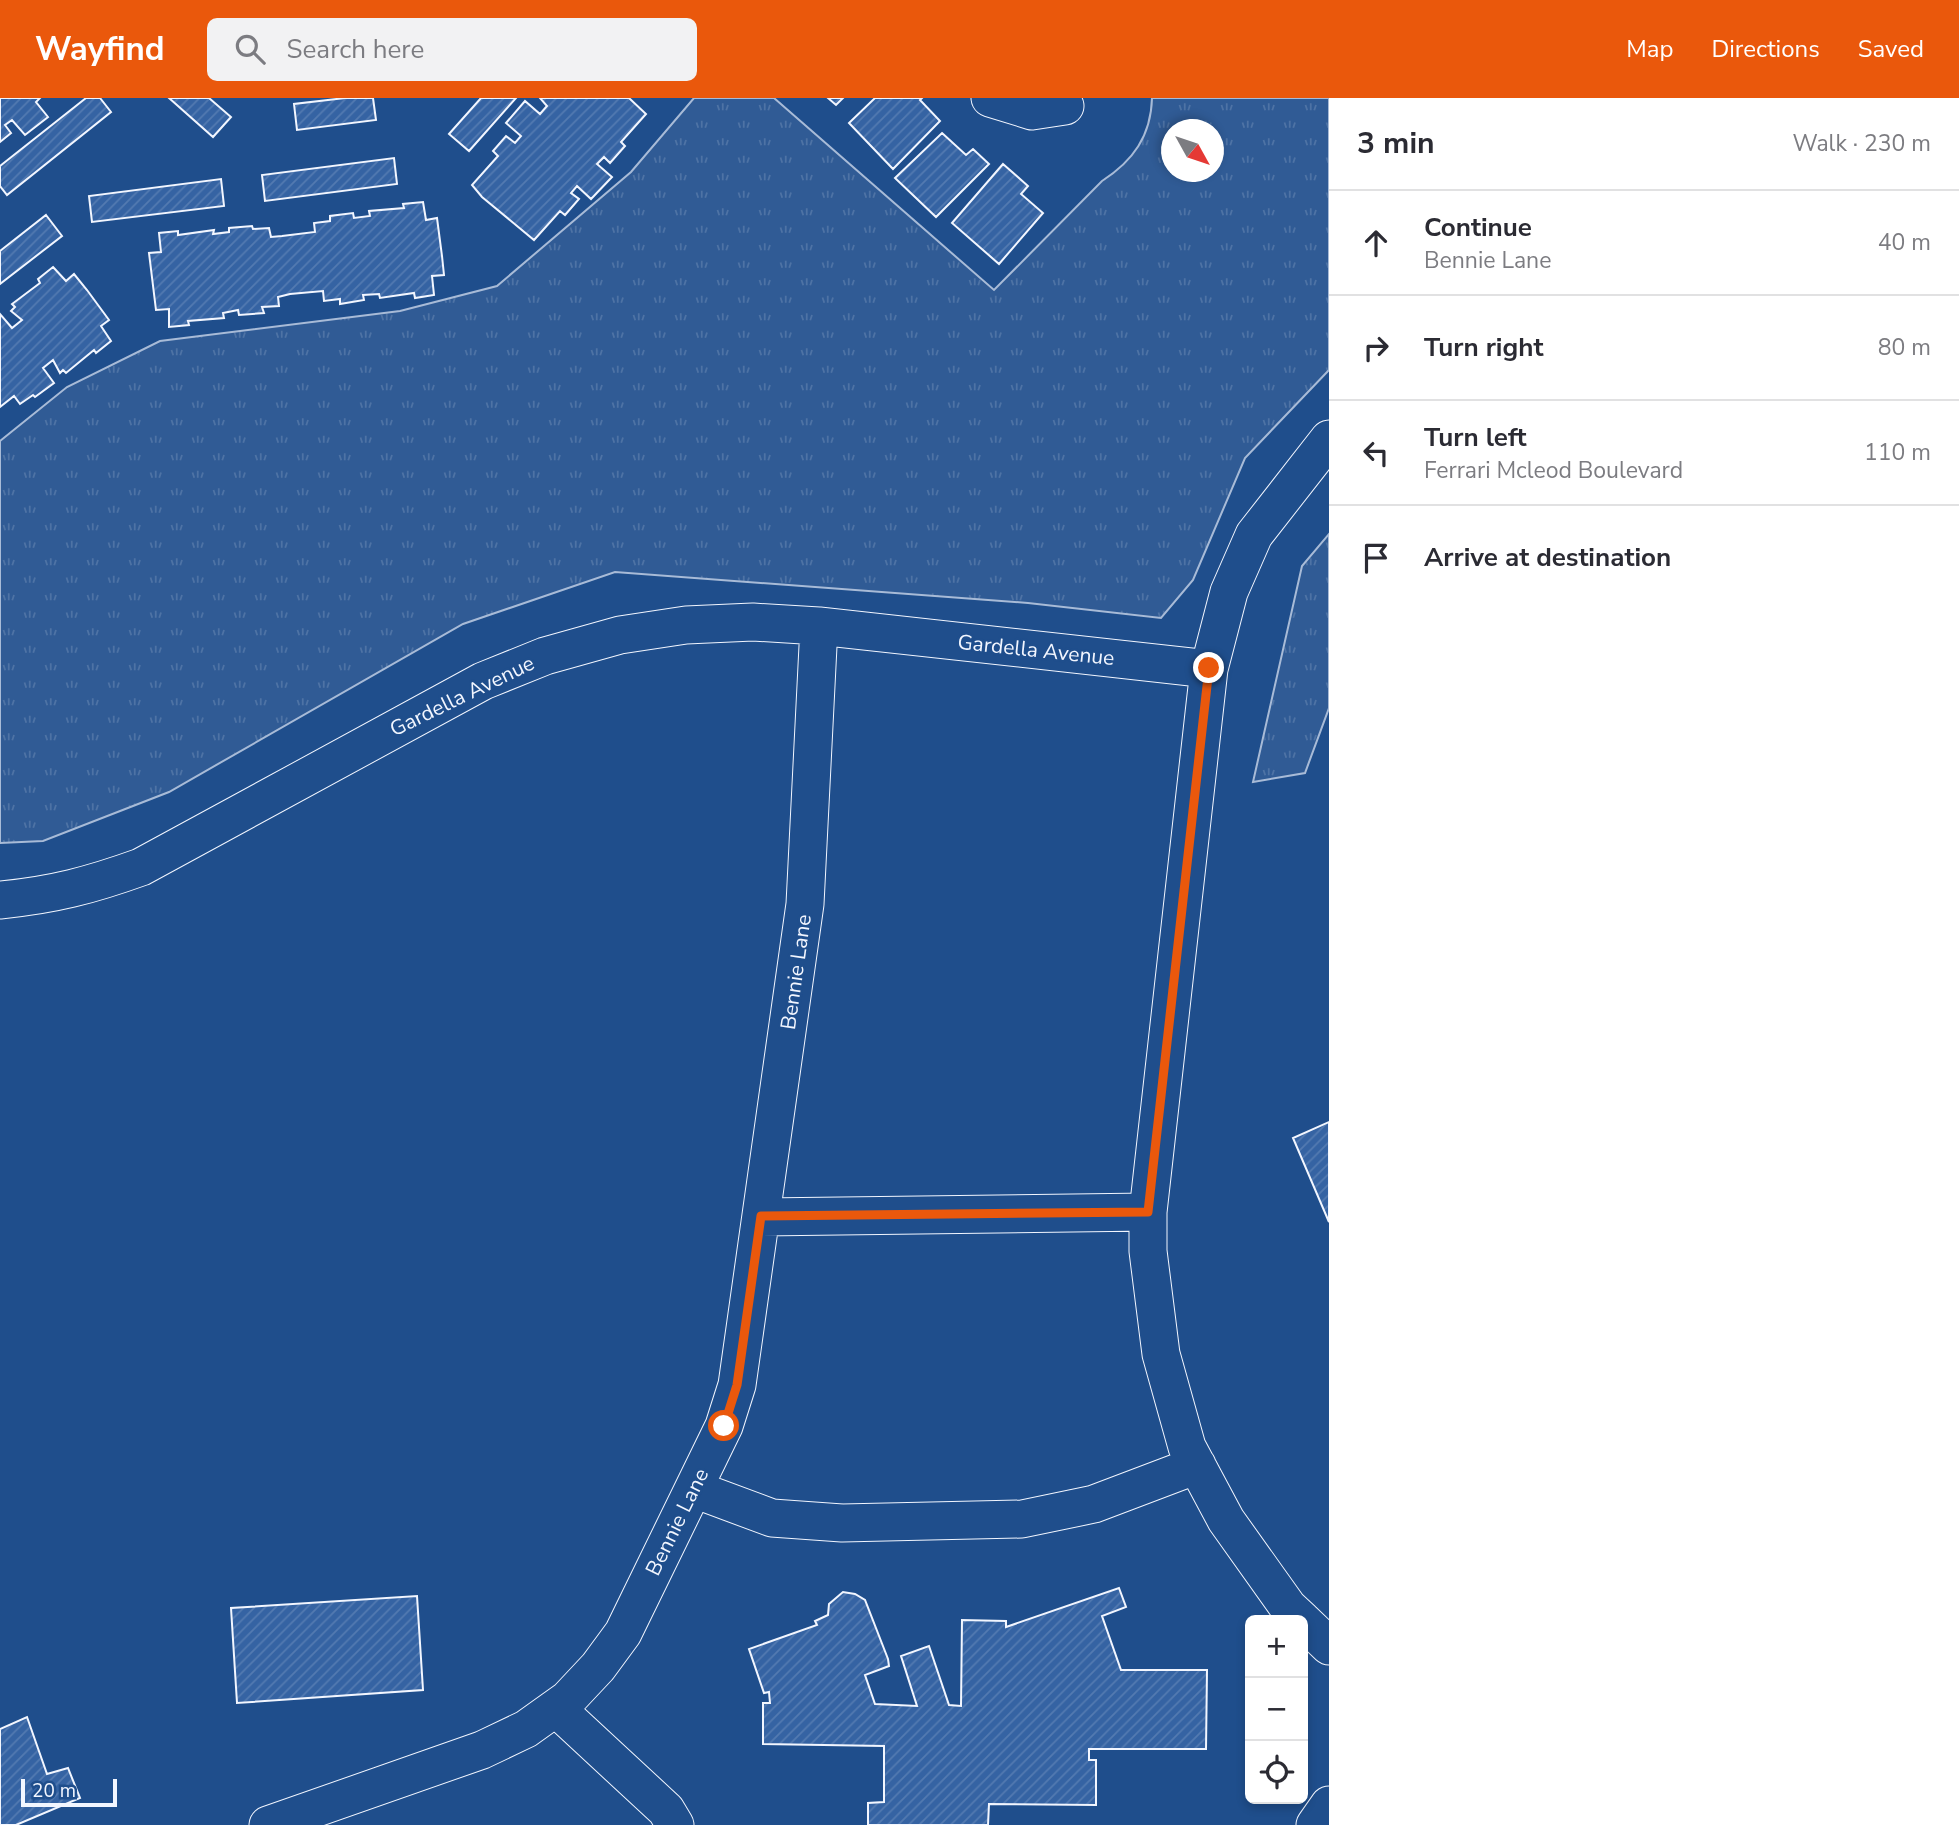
<!DOCTYPE html>
<meta charset="utf-8">
<style>
:root{--surface:#fff;--page:#f2f2f3;--text:#2b2b33;--muted:#7c7c81;--line:#e1e1e2;--accent:#ea580c}
body{margin:0;font-family:"Nunito Sans",sans-serif;background:var(--page);color:var(--text)}
.controls{position:absolute;right:21px;bottom:21px;display:grid;overflow:hidden;border-radius:10px;box-shadow:0 4px 10px #0003}
.controls button{width:63px;height:63px;display:grid;place-items:center;padding:0;border:0;border-bottom:2px solid var(--line);background:var(--surface);color:var(--text);font:35px sans-serif}
.compass{position:absolute;left:1161px;top:21px;width:63px;height:63px;border-radius:50%;background:var(--surface);box-shadow:0 4px 10px #0003;rotate:130deg}
.scale{position:absolute;left:21px;bottom:18px;width:96px;box-sizing:border-box;padding-left:7px;border:4px solid #f2f6ff;border-top:0;font-size:19px;line-height:24px;white-space:nowrap;color:#f2f6ff;-webkit-text-stroke:5px #1f4e8c;paint-order:stroke}
.stop{position:absolute;width:21px;height:21px;margin:-16px;border:5px solid #ea580c;border-radius:50%;background:#fff}
.stop.end{background:#ea580c;border-color:#fff;box-shadow:0 2px 7px #0008}
.list{margin:0;padding:0;list-style:none}
h2{display:flex;justify-content:space-between;align-items:center;height:91px;margin:0;padding:0 28px;font-size:30px}
h2 small{font-size:23px;font-weight:400;color:var(--muted)}
.list li{display:grid;grid-template-columns:46px 1fr auto;gap:21px;align-items:center;box-sizing:border-box;height:105px;padding:0 28px;border-top:2px solid var(--line)}
.list b{display:block;font-size:26px;white-space:nowrap}
.list p{margin:0;font-size:23px;white-space:nowrap;color:var(--muted)}
.list em{font-size:23px;font-style:normal;color:var(--muted)}
.icon{flex:none;width:38px;height:38px;fill:none;stroke:currentColor;stroke-width:2;stroke-linecap:round;stroke-linejoin:round}
.map{position:relative;flex:none;width:1329px;height:1727px;overflow:hidden}
header{display:flex;align-items:center;gap:42px;box-sizing:border-box;height:98px;padding:0 35px;background:var(--accent);color:#fff}
header strong{font-size:33px}
nav{display:flex;gap:38px;margin-inline-start:auto;font-size:24px}
.search{width:490px;height:63px;background:var(--page);display:flex;align-items:center;gap:18px;box-sizing:border-box;padding:0 24px;border-radius:10px;color:var(--muted);font-size:26px}
main{display:flex}
aside{flex:1;background:var(--surface)}
.map>svg:first-child{display:block}
</style>
<header>
<strong>Wayfind</strong>
<div class="search"><svg class="icon" aria-label="search" viewBox="0 0 24 24"><circle cx="10" cy="10" r="6"/><path d="M15 15l6 6"/></svg>Search here</div>
<nav><a>Map</a><a>Directions</a><a>Saved</a></nav>
</header>
<main>
<div class="map">
<svg width="1329" height="1727" viewBox="0 0 1329 1727">
<defs>
<pattern id="grass-tufts" width="24" height="20" patternUnits="userSpaceOnUse" patternTransform="scale(1.75)"><rect width="24" height="20" fill="#305b95"/><path d="M3 7l-1-3M5 7V3M7 7l1-3M15 17l-1-3M17 17v-4M19 17l1-3" fill="none" stroke="#4e73a5"/></pattern>
<pattern id="building-hatch" width="6" height="6" patternUnits="userSpaceOnUse" patternTransform="scale(1.75)"><rect width="6" height="6" fill="#3563a3"/><path d="M-1 1l2-2M0 6l6-6M5 7l2-2" fill="none" stroke="#537ab1"/></pattern>
</defs>
<rect width="100%" height="100%" fill="#1f4e8c"/>
<path fill="url(#grass-tufts)" stroke="#a8bbd7" stroke-width="2" fill-rule="evenodd" d="M694,0H774L994,192L1102,83C1133,63 1151,38 1152,0H1329V272L1245,360L1193,482L1161,520L1028,505L615,474L463,526L169,694L43,743L0,745V343L67,289L160,243L400,213L497,188L631,74ZM1171,32H1213V74H1171Z
M1329,436V610L1305,675L1253,684L1302,468Z"/>
<path fill="url(#building-hatch)" stroke="#f2f6ff" stroke-width="2" d="M0,0H40L36,4L48,19L25,37L12,22L5,27L11,35L0,44Z
M86,0H100L111,14L7,97L0,88V68Z
M169,0H209L231,19L213,39Z
M345,0H373L376,22L297,32L294,6Z
M481,0H516L469,53L449,36Z
M629,0L646,16L621,44L625,48L610,65L604,59L597,66L612,79L591,101L577,88L571,95L579,101L565,117L560,113L534,142L482,99L472,87L498,58L493,53L506,38L515,45L521,38L506,25L525,3L540,16L547,8L540,0Z
M828,0H843L836,7Z
M875,0H922L920,2L940,23L893,71L849,25Z
M942,35L966,57L973,51L989,66L936,119L895,80Z
M394,60L397,86L265,103L262,77Z
M1003,66L1028,88L1021,96L1043,115L999,166L952,125Z
M221,81L224,108L92,124L89,98Z
M423,104L426,122L437,120L442,158L444,177L432,178L434,197L415,200L414,195L380,200L379,196L363,197L364,202L340,206V201L324,203L323,193L290,196L278,199L279,208L262,209L264,215L239,217L238,212L223,215L224,220L188,223L189,227L169,229V211L156,212L149,155L161,154L159,135L178,133V137L214,132L213,136L229,134V130L252,128L253,131L269,130L271,139L282,138L315,134L314,125L330,123V118L353,115L354,120L370,118L369,113L404,110L403,106Z
M46,117L62,138L0,186V153Z
M53,169L66,183L74,176L87,192L109,222L101,228L111,243L96,255L94,252L66,275L63,272L60,275L53,262L43,270L54,285L35,299L33,297L20,306L14,298L0,309V216L12,230L22,222L11,213L15,209L12,206L40,185L38,181Z
M1329,1024V1124L1293,1040Z
M1119,1490L1126,1509L1102,1518L1121,1572H1207L1206,1651H1089V1662H1096V1707L989,1706L988,1727H868V1705L884,1704V1648L763,1646V1605H770L769,1594L764,1595L749,1551L817,1527L815,1523L828,1517L829,1506L843,1494L855,1496L865,1502L888,1561L889,1568L865,1577L875,1606L917,1608L901,1558L929,1548L949,1607L961,1608L962,1522L1006,1523V1529Z
M417,1498L423,1592L237,1605L231,1510Z
M27,1619L47,1676L68,1670L80,1700L16,1727H0V1631Z"/>
<g fill="none" stroke-linecap="round" stroke-linejoin="round">
<g stroke="#f2f6ff" stroke-width="39">
<path id="minor" d="M990,0L1032,13L1065,8
M0,802C53,797 91,787 141,769L483,583L545,558L620,537L686,527L753,524L819,528L1209,571
M761,1119L1148,1114
M694,1391L772,1420L842,1425L1022,1421L1094,1406L1197,1367
M1302,1522L1288,1509L1226,1422L1187,1349L1161,1256L1148,1153V1114L1209,571L1229,494L1254,437L1329,341
M1303,1523L1329,1548
M556,1610L666,1712L675,1727
M268,1727L482,1652L526,1631L568,1601L598,1569L623,1535L724,1328L737,1287L805,806L819,528
M1315,1727L1329,1707"/>
</g>
<use href="#minor" stroke="#1f4e8c" stroke-width="37"/>
</g>
<g fill="none" stroke-linecap="round" stroke-linejoin="round">
<path stroke="#ea580c" stroke-width="9" d="M724,1328L737,1287L761,1118L1148,1114L1209,570"/>
</g>
<g text-anchor="middle" dominant-baseline="central" stroke-width="5" stroke-linejoin="round" paint-order="stroke">
<g font-size="21" fill="#f2f6ff" stroke="#1f4e8c">
<text transform="translate(1036 552) rotate(6)">Gardella Avenue</text>
<text transform="translate(462 598) rotate(-26)">Gardella Avenue</text>
<text transform="translate(796 874) rotate(-82)">Bennie Lane</text>
<text transform="translate(677 1424) rotate(-64)">Bennie Lane</text>
</g>
</g>
</svg>
<div class="controls">
<button>+</button>
<button>−</button>
<button><svg class="icon" aria-label="locate" viewBox="0 0 24 24"><circle cx="12" cy="12" r="6"/><path d="M12 2v4M12 18v4M2 12h4M18 12h4"/></svg></button>
</div>
<svg class="compass" viewBox="-18 -18 36 36"><path d="M0-13l5 13h-10z" fill="#e53935"/><path d="M0 13l5-13h-10z" fill="#7c7c81"/></svg>
<div class="scale">20 m</div>
<div class="stop" style="left:724px;top:1328px"></div>
<div class="stop end" style="left:1209px;top:570px"></div>
</div>
<aside>
<h2>3 min<small>Walk · 230 m</small></h2>
<ul class="list">
<li><svg class="icon" aria-label="ahead" viewBox="0 0 24 24"><path d="M12 20V5M6 11l6-6 6 6"/></svg><div><b>Continue</b><p>Bennie Lane</p></div><em>40 m</em></li>
<li><svg class="icon" aria-label="right" viewBox="0 0 24 24"><path d="M7 20v-9h11M14 6l5 5-5 5"/></svg><div><b>Turn right</b></div><em>80 m</em></li>
<li><svg class="icon" aria-label="left" viewBox="0 0 24 24"><path d="M17 20v-9H6M10 6l-5 5 5 5"/></svg><div><b>Turn left</b><p>Ferrari Mcleod Boulevard</p></div><em>110 m</em></li>
<li><svg class="icon" aria-label="arrive" viewBox="0 0 24 24"><path d="M6 21V4h12l-3 4 3 4H6"/></svg><div><b>Arrive at destination</b></div></li>
</ul>
</aside>
</main>
